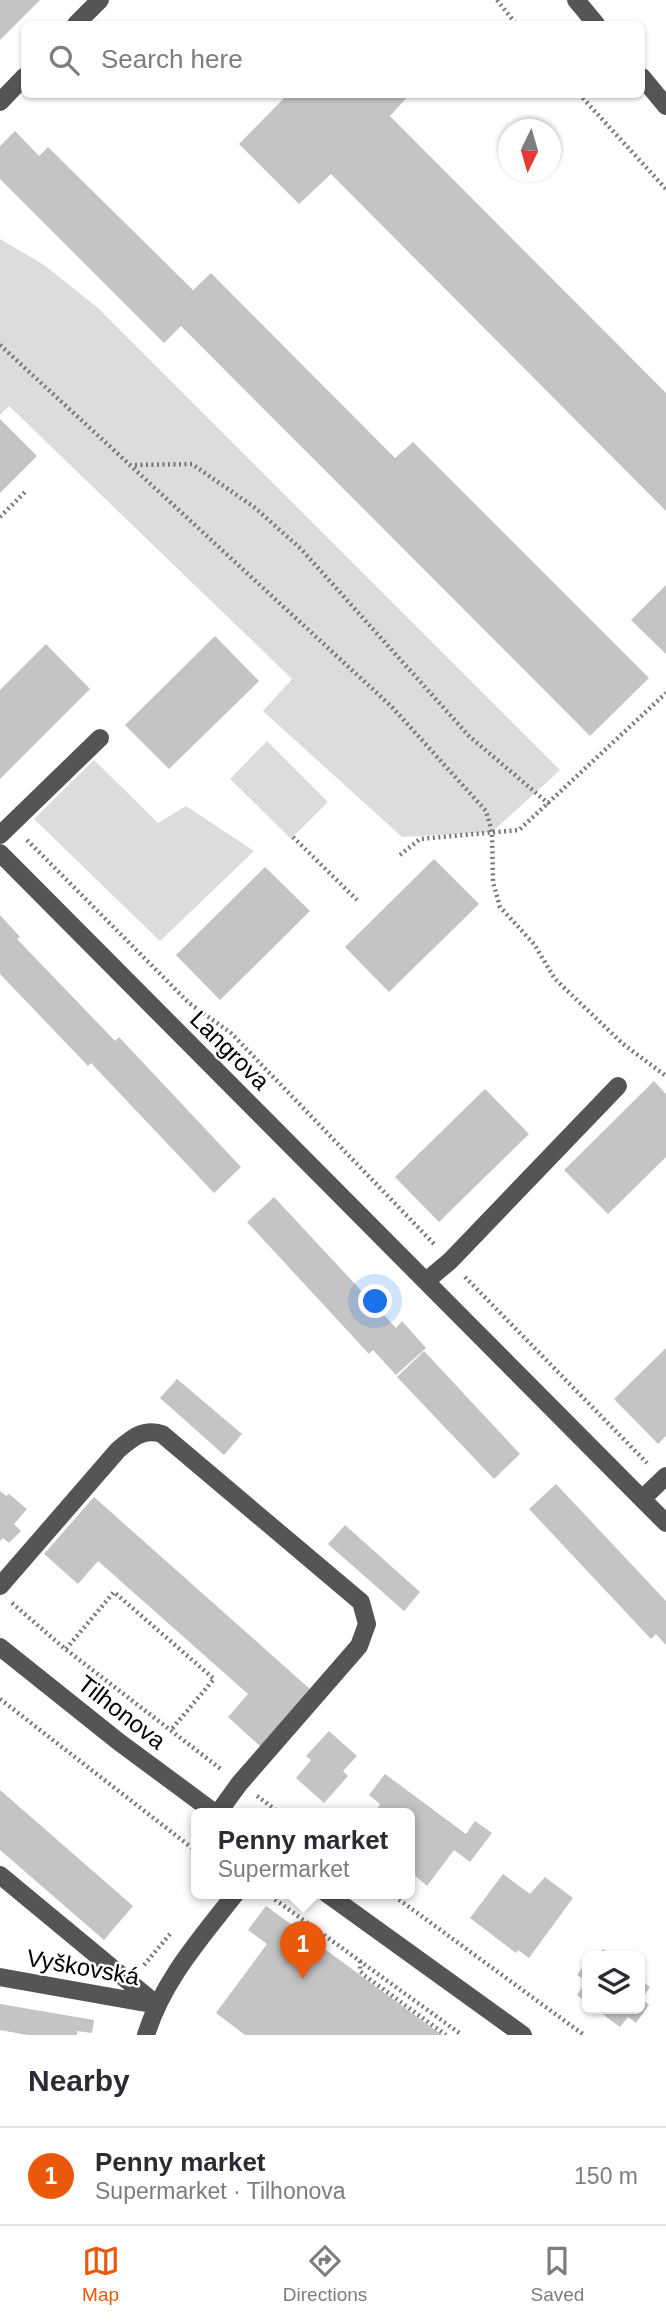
<!DOCTYPE html>
<meta charset="utf-8">
<style>
:root{--surface:#fff;--page:#f7f7f7;--text:#2b2b33;--muted:#7c7c81;--line:#e1e1e2;--accent:#ea580c}
body{margin:0;font-family:Helvetica,sans-serif;background:var(--page);color:var(--text)}
.controls{position:absolute;right:21px;bottom:21px;display:grid;overflow:hidden;border-radius:10px;box-shadow:0 2px 5px #0004}
.controls button{width:63px;height:63px;display:grid;place-items:center;padding:0;border:0;border-bottom:2px solid var(--line);background:var(--surface);color:var(--text);font:35px sans-serif}
.compass{position:absolute;left:498px;top:119px;width:63px;height:63px;border-radius:50%;background:var(--surface);box-shadow:0 2px 5px #0004;rotate:185deg}
.you{position:absolute;left:376px;top:1302px;width:24px;height:24px;margin:-18px;border:5px solid #fff;border-radius:50%;background:#1a73e8;box-shadow:0 0 0 10px #1a73e833}
.badge{display:grid;place-items:center;width:46px;height:46px;border-radius:50%;background:var(--accent);color:#fff;font-size:23px;font-weight:700}
.pin{position:absolute;translate:-50% -58px;filter:drop-shadow(0 2px 4px #0008)}
.pin::after{content:'';position:absolute;top:37px;width:24px;height:21px;background:inherit;clip-path:polygon(0 0,100% 0,50% 100%)}
.popup{position:absolute;left:191px;top:1808px;width:224px;height:91px;box-sizing:border-box;display:grid;place-content:center;border-radius:10px;background:var(--surface);filter:drop-shadow(0 2px 5px #0005);font-size:23px;white-space:nowrap;color:var(--muted)}
.popup b{font-size:26px;color:var(--text)}
.popup::after{content:'';position:absolute;left:50%;top:100%;margin-left:-14px;border:14px solid transparent;border-top-color:var(--surface)}
.list{margin:0;padding:0;list-style:none}
h2{display:flex;justify-content:space-between;align-items:center;height:91px;margin:0;padding:0 28px;font-size:30px}
h2 small{font-size:23px;font-weight:400;color:var(--muted)}
.list li{display:grid;grid-template-columns:46px 1fr auto;gap:21px;align-items:center;box-sizing:border-box;height:98px;padding:0 28px;border-top:2px solid var(--line)}
.list b{display:block;font-size:26px;white-space:nowrap}
.list p{margin:0;font-size:23px;white-space:nowrap;color:var(--muted)}
.list em{font-size:23px;font-style:normal;color:var(--muted)}
.icon{flex:none;width:38px;height:38px;fill:none;stroke:currentColor;stroke-width:2;stroke-linecap:round;stroke-linejoin:round}
.map{position:relative;flex:none;width:666px;height:2035px;overflow:hidden}
.search{position:absolute;background:var(--surface);box-shadow:0 2px 5px #0004;left:21px;right:21px;top:21px;height:77px;display:flex;align-items:center;gap:18px;box-sizing:border-box;padding:0 24px;border-radius:10px;color:var(--muted);font-size:26px}
.sheet{height:189px;background:var(--surface)}
nav{display:flex;justify-content:space-around;align-items:center;box-sizing:border-box;height:98px;border-top:2px solid var(--line);background:var(--surface);font-size:19px;color:var(--muted)}
nav a{display:grid;justify-items:center;gap:4px}
nav .on{color:var(--accent)}
.map>svg:first-child{display:block}
</style>
<div class="map">
<svg width="666" height="2035" viewBox="0 0 666 2035">
<rect width="100%" height="100%" fill="#fff"/>
<path fill="#dcdcdc" d="M0,239L44,265L98,308L560,770L492,832L402,837L263,711L292,679L9,406L0,415Z
M267,741L328,802L291,839L230,779Z
M94,760L158,823L186,806L254,851L160,941L34,819Z"/>
<path fill="#c4c4c4" d="M0,0H40L0,40Z
M288,94H410L390,116L666,393V511L331,174L299,204L239,144Z
M15,131L39,156L48,147L193,290L211,273L395,458L413,442L649,678L590,736L181,326L164,343L0,179V146Z
M0,419L37,456L0,493Z
M666,585V654L631,620Z
M215,636L259,681L169,769L125,725Z
M46,644L90,689L0,779V690Z
M434,859L479,904L389,992L345,947Z
M265,867L310,911L220,1000L176,955Z
M0,915L20,937L17,939L115,1041L119,1037L241,1167L214,1193L91,1063L88,1066L0,974Z
M654,1081L666,1094V1157L608,1214L564,1170Z
M485,1089L529,1134L439,1222L395,1177Z
M274,1197L396,1328L402,1321L426,1348L396,1375L373,1350L369,1354L247,1222Z
M666,1348V1436L658,1444L614,1399Z
M424,1351L520,1454L494,1479L397,1377Z
M177,1379L242,1434L224,1455L160,1398Z
M556,1484L666,1601V1645L656,1634L651,1639L529,1509Z
M0,1491L6,1496L9,1494L27,1509L14,1524L21,1531L9,1543L3,1538L0,1541Z
M94,1497L311,1690L260,1746L228,1717L248,1694L98,1561L78,1584L44,1554Z
M345,1525L420,1592L404,1611L328,1544Z
M329,1731L357,1756L343,1771L348,1776L324,1803L296,1778L311,1760L306,1756Z
M385,1774L466,1834L475,1821L492,1833L470,1862L454,1850L427,1886L410,1871V1813H374L380,1804L369,1795Z
M0,1790L133,1906L104,1940L0,1850Z
M503,1874L530,1894L545,1877L573,1898L529,1958L518,1950L516,1953L470,1918Z
M266,1906L442,2035H245L216,2013L267,1944L248,1930Z
M603,1949L612,1956H598Z
M587,1961V2003L577,1995L586,1981L577,1975Z
M640,1979L650,1987L642,1999L649,2005L636,2023L628,2017L620,2027L596,2009H640Z
M0,2004L94,2020L92,2033L77,2031V2035H27L0,2030Z"/>
<g fill="none" stroke-linecap="round" stroke-linejoin="round">
<path stroke="#777" stroke-width="4.5" stroke-dasharray="2 3.5" stroke-linecap="butt" d="M497,0L516,24
M579,94L666,189
M0,345L392,707L486,811L492,832L493,882L500,907L534,944L555,979L623,1044L666,1076
M135,465L192,464L254,507L301,549L469,736L549,804
M0,517L27,490
M293,837L357,900
M27,840L189,1003L231,1033L435,1245
M400,855L420,839L519,830L666,693
M465,1277L647,1463
M12,1603L64,1648L222,1770
M66,1649L114,1592L214,1679L171,1730
M0,1699L196,1851
M257,1796L280,1813
M266,1893L462,2035
M390,1893L584,2035
M360,1961V1971L364,1975L446,2035
M144,1965L170,1934"/>
<path stroke="#555" stroke-width="18" d="M576,0L596,24
M76,24L100,0
M642,77L666,106
M0,102L24,77
M0,835L100,738
M0,853L666,1523
M426,1281L450,1261L618,1086
M642,1499L666,1476
M0,1586L118,1450C132,1438 143,1428 162,1434L361,1602L367,1624L359,1646L239,1784L218,1813
M0,1647L119,1742L215,1813
M0,1875L157,2005
M326,1893L523,2035
M0,1977L157,2005
M146,2035C163,1980 201,1938 236,1893"/>
</g>
<g text-anchor="middle" dominant-baseline="central" stroke-width="5" stroke-linejoin="round" paint-order="stroke">
<g font-size="24" fill="#000" stroke="#fff">
<text transform="translate(230 1050) rotate(45)">Langrova</text>
<text transform="translate(122 1712) rotate(38)">Tilhonova</text>
<text transform="translate(83 1967) rotate(10)">Vyškovská</text>
</g>
</g>
</svg>
<div class="controls">
<button><svg class="icon" aria-label="layers" viewBox="0 0 24 24"><path d="M12 4l9 5-9 5-9-5zM3 14l9 5 9-5"/></svg></button>
</div>
<svg class="compass" viewBox="-18 -18 36 36"><path d="M0-13l5 13h-10z" fill="#e53935"/><path d="M0 13l5-13h-10z" fill="#7c7c81"/></svg>
<div class="you"></div>
<div class="pin badge" style="left:303px;top:1979px">1</div>
<div class="popup"><b>Penny market</b>Supermarket</div>
<div class="search"><svg class="icon" aria-label="search" viewBox="0 0 24 24"><circle cx="10" cy="10" r="6"/><path d="M15 15l6 6"/></svg>Search here</div>
</div>
<section class="sheet">
<h2>Nearby<small></small></h2>
<ul class="list">
<li><span class="badge">1</span><div><b>Penny market</b><p>Supermarket · Tilhonova</p></div><em>150 m</em></li>
</ul>
</section>
<nav>
<a class="on"><svg class="icon" aria-label="map" viewBox="0 0 24 24"><path d="M3 6l6-2 6 2 6-2v14l-6 2-6-2-6 2zM9 4v14M15 6v14"/></svg>Map</a>
<a><svg class="icon" aria-label="directions" viewBox="0 0 24 24"><path d="M12 3l9 9-9 9-9-9zM9 14v-3h6M13 9l2 2-2 2"/></svg>Directions</a>
<a><svg class="icon" aria-label="saved" viewBox="0 0 24 24"><path d="M7 4h10v16l-5-4-5 4z"/></svg>Saved</a>
</nav>
